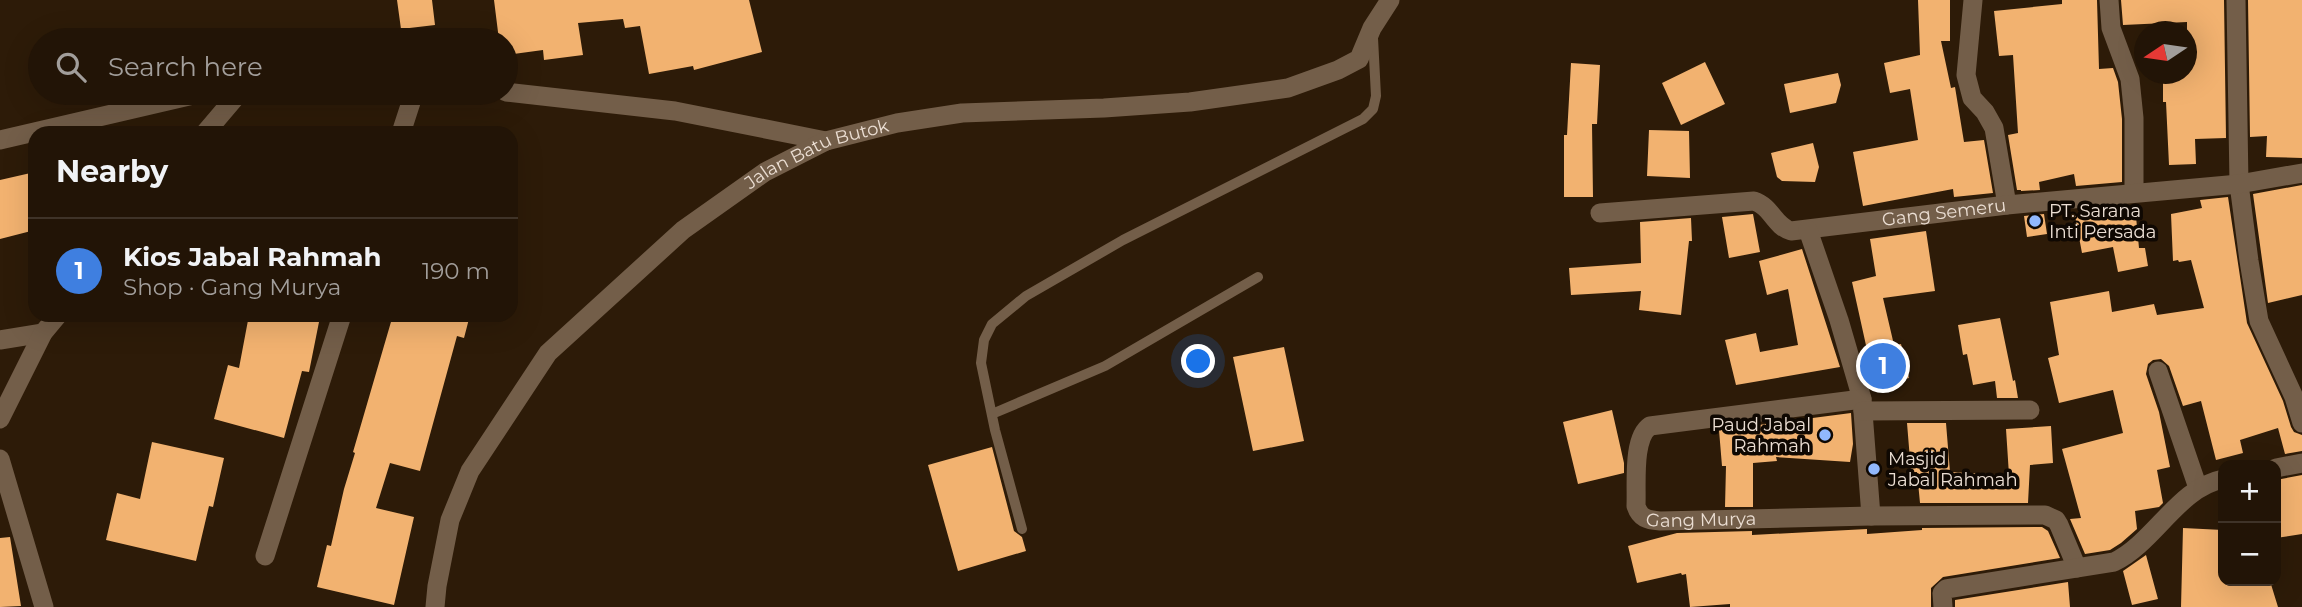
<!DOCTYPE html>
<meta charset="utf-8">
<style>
:root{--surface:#221406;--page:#2e2114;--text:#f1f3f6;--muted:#a29e9b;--line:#3f3328;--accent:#db2777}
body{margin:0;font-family:Montserrat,sans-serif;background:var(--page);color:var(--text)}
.controls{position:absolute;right:21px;bottom:21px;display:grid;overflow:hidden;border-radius:14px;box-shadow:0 7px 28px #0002}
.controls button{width:63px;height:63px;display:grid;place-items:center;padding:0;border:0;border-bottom:2px solid var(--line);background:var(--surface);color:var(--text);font:35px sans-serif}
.compass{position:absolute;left:2134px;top:21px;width:63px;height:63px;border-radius:50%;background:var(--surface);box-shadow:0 7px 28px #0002;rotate:257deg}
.you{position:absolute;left:1199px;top:362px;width:24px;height:24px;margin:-18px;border:5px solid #fff;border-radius:50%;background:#1a73e8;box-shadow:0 0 0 10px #1a73e833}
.badge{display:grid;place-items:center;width:46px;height:46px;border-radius:50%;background:var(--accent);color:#fff;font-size:23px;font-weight:700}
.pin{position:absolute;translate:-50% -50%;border:4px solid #fff;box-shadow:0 2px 7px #0006}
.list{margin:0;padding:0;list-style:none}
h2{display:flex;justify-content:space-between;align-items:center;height:91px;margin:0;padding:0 28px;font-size:30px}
h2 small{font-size:23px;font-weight:400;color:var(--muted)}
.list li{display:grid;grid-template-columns:46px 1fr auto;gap:21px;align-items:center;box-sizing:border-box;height:105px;padding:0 28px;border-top:2px solid var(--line)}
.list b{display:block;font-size:26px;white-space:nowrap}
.list p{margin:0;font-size:23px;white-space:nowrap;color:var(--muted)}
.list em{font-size:23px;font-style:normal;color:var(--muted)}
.icon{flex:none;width:38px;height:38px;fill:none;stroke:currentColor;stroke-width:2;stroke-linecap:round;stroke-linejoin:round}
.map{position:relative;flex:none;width:2302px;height:607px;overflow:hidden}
.search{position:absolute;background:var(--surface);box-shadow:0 7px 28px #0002;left:28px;top:28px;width:490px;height:77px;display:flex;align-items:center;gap:18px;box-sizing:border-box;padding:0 24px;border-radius:38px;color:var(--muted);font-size:26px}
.panel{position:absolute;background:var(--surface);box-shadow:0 7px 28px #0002;left:28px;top:126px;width:490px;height:196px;border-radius:21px}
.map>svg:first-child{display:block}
</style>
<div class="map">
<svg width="2302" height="607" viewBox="0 0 2302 607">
<rect width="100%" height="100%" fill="#2d1b08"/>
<path fill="#f2b270" d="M397,0H432L435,25L401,29Z
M494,0H749L762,52L694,70L693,66L649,74L640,26L625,28L623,19L578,23L583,55L544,60L543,50L506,55V40H499Z
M1918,0H1950V41H1941L1951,88L1955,87L1964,142L1984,140L1993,193L1954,197L1953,189L1863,206L1853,152L1918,140L1910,89L1890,93L1884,63L1920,55Z
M2062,0H2097L2099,69L2113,68L2118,82L2122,119V182L2076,186L2074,174L2039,182L2040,190L2021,191V190H2017L2008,135L2018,133L2013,55L1999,56L1994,11L2062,4Z
M2121,0H2224L2226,138L2195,139L2196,164L2169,165L2166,102H2163V74H2187V22L2123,25Z
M2248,0H2302V158L2266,157L2267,136L2250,137Z
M1705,62L1725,104L1681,125L1662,83Z
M1571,63L1600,65L1597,124H1592L1593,197H1564V135H1567Z
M1838,73L1841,85L1836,103L1790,113L1784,84Z
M1649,130L1689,131L1690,178L1647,176Z
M1813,143L1819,167L1815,182L1782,181L1777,177L1771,153Z
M35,172V230L0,239V180Z
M2302,185V295L2268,303L2253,194Z
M2228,197L2247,323L2283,401L2291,427L2294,432L2302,435V451L2285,454L2278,428L2240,440L2243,453L2216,460L2201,401L2183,406L2169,366L2161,359L2153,360L2148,364L2146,374L2159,412L2170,467L2157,470L2163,503L2159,507L2135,511L2137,529L2121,543L2110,550L2085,554L2070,519L2081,518L2062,449L2123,433L2113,390L2059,403L2048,358L2059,355L2050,302L2109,291L2112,312L2154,304L2157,315L2204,308L2191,260L2179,262L2178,260L2173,261L2171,214L2202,208L2200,200Z
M2135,206L2139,248H2145L2148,266L2118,272L2113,247L2082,253L2075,216L2082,214L2081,211Z
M1753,214L1760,252L1729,258L1722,217Z
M2044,214L2047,234L2027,237L2024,216Z
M1691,218L1692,241H1689L1681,315L1639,310L1641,291L1571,295L1569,268L1641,263L1640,222Z
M1926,231L1935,291L1883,298L1894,345L1901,344L1909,378L1875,386L1852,282L1876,276L1870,239Z
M1802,249L1840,367L1736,385L1725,340L1756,333L1760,352L1798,345L1788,289L1767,295L1759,261Z
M249,315H309L320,317L309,372L302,371L284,438L214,419L228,365L239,368Z
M393,315H470L464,338L457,336L420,471L390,463L376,508L414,517L394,605L317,587L327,545L331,546L344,489L355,453L353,452Z
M2000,318L2013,381L2015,380L2018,398H1997L1995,381L1973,385L1967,354L1963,355L1958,325Z
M1284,347L1304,441L1253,451L1233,357Z
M1612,410L1624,463V473L1578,484L1563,422Z
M1851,413L1853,444L1850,462L1776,457L1777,461L1753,463V507H1725L1726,466H1722L1719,430Z
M1907,423H1946L1950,472L2009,475L2006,429L2051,426L2053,463L2030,465L2028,503H1920L1917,472H1911Z
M152,442L224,458L213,507L209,506L196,561L106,540L117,493L140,499Z
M992,447L1014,531L1022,537L1026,551L958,571L928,465Z
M2302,475V534L2276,538V480Z
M2042,527L2048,531L2060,558L1943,577L1931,588V607H1730V604L1690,607L1686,574L1682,575L1681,573L1637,583L1628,546L1677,533L1752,531V535L1867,529V534L1922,530V528Z
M2183,528L2223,530V581H2270L2278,607H2181Z
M10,537L21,606L0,607V538Z
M2146,555L2158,599L2132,605L2123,571Z
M2068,582L2070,607H1955V600Z"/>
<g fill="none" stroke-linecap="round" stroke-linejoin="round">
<path stroke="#735e49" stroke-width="10" d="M992,414L1105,366L1258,277
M1022,529L995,430L981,363L984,340L992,324L1026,296L1123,240L1363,119L1373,109L1376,96L1373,38"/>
<g stroke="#735e49" stroke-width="19">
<path d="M1973,0L1966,75L1972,98L1985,112L1994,128L2007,205"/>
<path d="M2109,0L2111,28L2130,79L2134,118V192"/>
<path d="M2236,0L2239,184L2249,261L2259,321L2294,397L2302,423"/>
<path d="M506,92L675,111L826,141"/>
<path d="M205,133L239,93"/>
<path d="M401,133L414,93"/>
<path d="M0,140L202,93"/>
<path id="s1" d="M1600,213L1754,201C1772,207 1774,226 1791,231L2007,205L2239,184L2302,173"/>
<path d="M1808,230L1839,320L1862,399L1871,516"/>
<path d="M0,340L43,333"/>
<path d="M2158,371L2198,488"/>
<path id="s2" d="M1862,399L1650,426C1632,438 1637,485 1636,506C1640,518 1647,520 1660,521L1871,516L2045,515L2056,520L2059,525L2077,568"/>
<path d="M1863,411L2030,410"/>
<path d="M0,419L43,333L58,315"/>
<path d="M0,459L44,607"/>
<path d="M2276,468L2302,463"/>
<path d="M265,556L342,315"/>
<path id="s3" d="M435,607L437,586L450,520L470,471L548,353L683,230L765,172L826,141L897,123L962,113L1104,108L1190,102L1288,88L1338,70L1359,59L1372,28L1390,0"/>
<path d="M1943,607L1942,593L1946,589L2114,562C2155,542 2178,488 2223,479"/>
</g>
</g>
<g fill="#91b8fd" stroke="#0f0802" stroke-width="2.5">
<circle cx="2035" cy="221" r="7"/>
<circle cx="1825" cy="435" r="7"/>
<circle cx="1874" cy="469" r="7"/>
</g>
<g text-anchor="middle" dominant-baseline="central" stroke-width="7" stroke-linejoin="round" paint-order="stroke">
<g font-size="18" fill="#ebded3" stroke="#0f0802">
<text stroke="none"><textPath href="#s3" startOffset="621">Jalan Batu Butok</textPath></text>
<text stroke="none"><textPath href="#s1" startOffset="357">Gang Semeru</textPath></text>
<text stroke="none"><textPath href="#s2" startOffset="369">Gang Murya</textPath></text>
</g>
<g font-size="18" fill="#ebded3" stroke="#0f0802" text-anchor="start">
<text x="2049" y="211">PT. Sarana<tspan x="2049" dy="21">Inti Persada</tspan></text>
<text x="1811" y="425" text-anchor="end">Paud Jabal<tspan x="1811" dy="21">Rahmah</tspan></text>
<text x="1888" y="459">Masjid<tspan x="1888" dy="21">Jabal Rahmah</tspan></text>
</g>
</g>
</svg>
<div class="controls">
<button>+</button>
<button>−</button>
</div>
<svg class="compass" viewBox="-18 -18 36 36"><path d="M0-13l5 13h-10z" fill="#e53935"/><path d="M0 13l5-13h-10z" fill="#a29e9b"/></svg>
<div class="you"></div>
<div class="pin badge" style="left:1883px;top:366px;background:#3f7fe0">1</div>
<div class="search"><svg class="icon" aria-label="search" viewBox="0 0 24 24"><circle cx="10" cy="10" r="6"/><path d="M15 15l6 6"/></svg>Search here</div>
<section class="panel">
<h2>Nearby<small></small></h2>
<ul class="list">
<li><span class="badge" style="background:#3f7fe0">1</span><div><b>Kios Jabal Rahmah</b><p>Shop · Gang Murya</p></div><em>190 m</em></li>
</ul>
</section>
</div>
